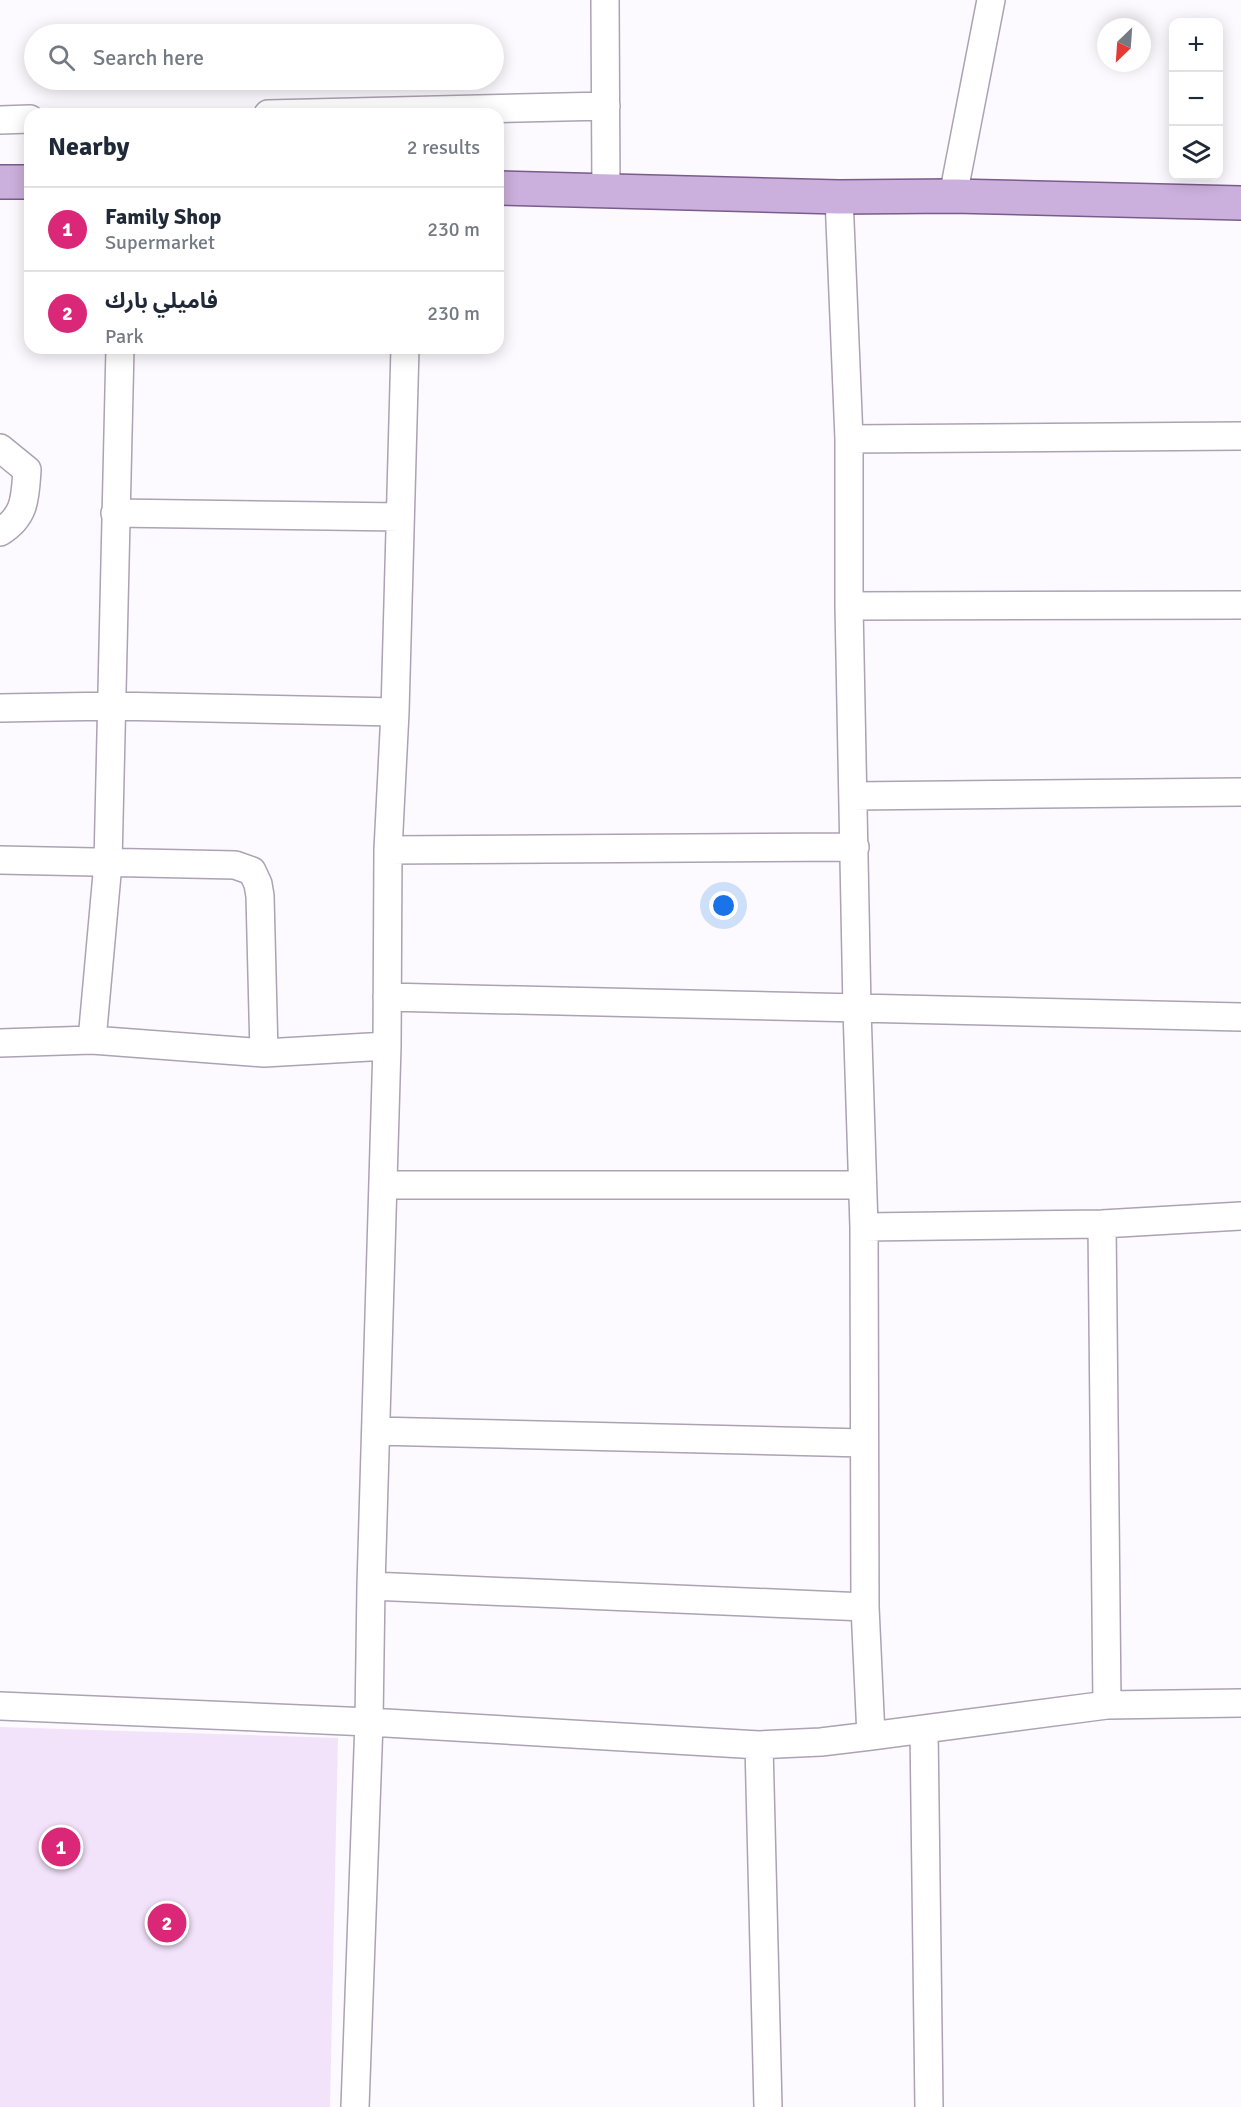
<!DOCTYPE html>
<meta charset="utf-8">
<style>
:root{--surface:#fff;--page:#f6f6f7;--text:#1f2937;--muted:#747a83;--line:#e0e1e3;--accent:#db2777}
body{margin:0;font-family:Signika,"Noto Sans Arabic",sans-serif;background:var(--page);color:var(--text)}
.controls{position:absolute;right:18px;top:18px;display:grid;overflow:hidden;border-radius:12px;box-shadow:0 3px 15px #0003}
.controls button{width:54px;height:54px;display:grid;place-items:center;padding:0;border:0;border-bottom:2px solid var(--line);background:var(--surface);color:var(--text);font:30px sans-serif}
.compass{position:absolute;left:1097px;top:18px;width:54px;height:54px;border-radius:50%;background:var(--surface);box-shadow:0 3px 15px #0003;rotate:205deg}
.you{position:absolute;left:724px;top:906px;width:21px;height:21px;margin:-15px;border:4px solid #fff;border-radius:50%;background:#1a73e8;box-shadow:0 0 0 9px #1a73e833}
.badge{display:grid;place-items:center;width:39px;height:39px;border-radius:50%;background:var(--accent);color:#fff;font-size:20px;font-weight:700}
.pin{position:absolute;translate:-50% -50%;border:3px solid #fff;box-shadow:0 2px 6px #0006}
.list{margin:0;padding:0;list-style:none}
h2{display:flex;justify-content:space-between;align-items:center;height:78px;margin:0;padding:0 24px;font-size:26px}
h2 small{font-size:20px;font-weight:400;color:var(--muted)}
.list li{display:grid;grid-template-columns:39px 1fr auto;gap:18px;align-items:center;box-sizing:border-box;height:84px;padding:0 24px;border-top:2px solid var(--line)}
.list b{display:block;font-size:22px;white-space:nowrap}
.list p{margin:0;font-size:20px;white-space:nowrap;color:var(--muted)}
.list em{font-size:20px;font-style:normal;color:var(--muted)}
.icon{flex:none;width:33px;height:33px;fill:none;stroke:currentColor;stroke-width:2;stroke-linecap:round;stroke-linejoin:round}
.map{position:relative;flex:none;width:1241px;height:2107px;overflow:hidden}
.search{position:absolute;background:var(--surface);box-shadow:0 3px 15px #0003;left:24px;top:24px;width:480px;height:66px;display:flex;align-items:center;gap:15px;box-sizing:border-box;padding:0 21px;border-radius:33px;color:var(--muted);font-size:22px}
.panel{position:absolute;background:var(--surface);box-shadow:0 3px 15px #0003;left:24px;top:108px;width:480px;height:246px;border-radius:18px}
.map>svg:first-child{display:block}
</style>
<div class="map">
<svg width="1241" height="2107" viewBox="0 0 1241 2107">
<rect width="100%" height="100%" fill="#fcfafe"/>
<path fill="#f2e3fb" d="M0,1727L338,1738L330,2107H0Z"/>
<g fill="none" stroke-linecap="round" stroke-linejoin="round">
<g stroke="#aca2b3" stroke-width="30">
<path id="minor" d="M605,0L606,190
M268,114L606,106
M0,120L30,119
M953,196L991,0
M839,197L849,439V606L857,1009L864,1227L865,1607L871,1736
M849,439L1241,436
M0,448L27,470C25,497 26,516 0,532
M115,513L400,517
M849,606L1241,605
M0,708L113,706L395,712
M853,796L1241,792
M388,850L855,847
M0,860L235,865L252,871L258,884L260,896L264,1053
M387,997L1241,1017
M92,1040L108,863L120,348
M0,1043L92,1040L264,1053L387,1046
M383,1185H862
M1102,1224L1107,1705
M864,1227L1102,1224L1241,1216
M376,1431L864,1443
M371,1586L865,1607
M0,1706L369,1722L759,1745L821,1742L871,1736L1107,1705L1241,1703
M924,1729L929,2107
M759,1745L768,2107
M355,2107L369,1722L371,1586L387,1046L388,850L395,712L405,348"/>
</g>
<g stroke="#7a5b8d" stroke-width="36">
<path id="primary" d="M0,182H30
M498,188L839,197L953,196L1241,203"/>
</g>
<use href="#minor" stroke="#fff" stroke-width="27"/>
<use href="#primary" stroke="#cbafdc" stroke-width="33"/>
</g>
</svg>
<div class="controls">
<button>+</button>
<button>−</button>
<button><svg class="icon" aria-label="layers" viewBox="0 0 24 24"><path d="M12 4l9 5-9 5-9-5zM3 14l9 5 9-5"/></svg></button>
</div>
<svg class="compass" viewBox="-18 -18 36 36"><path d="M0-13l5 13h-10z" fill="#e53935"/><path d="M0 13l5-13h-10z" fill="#747a83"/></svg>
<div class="you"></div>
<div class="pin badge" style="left:61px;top:1847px">1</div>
<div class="pin badge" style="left:167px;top:1923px">2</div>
<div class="search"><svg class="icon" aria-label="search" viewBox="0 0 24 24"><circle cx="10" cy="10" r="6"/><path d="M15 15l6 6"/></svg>Search here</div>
<section class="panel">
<h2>Nearby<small>2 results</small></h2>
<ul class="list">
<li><span class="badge">1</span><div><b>Family Shop</b><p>Supermarket</p></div><em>230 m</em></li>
<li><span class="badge">2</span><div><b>فاميلي بارك</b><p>Park</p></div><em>230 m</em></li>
</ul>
</section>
</div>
